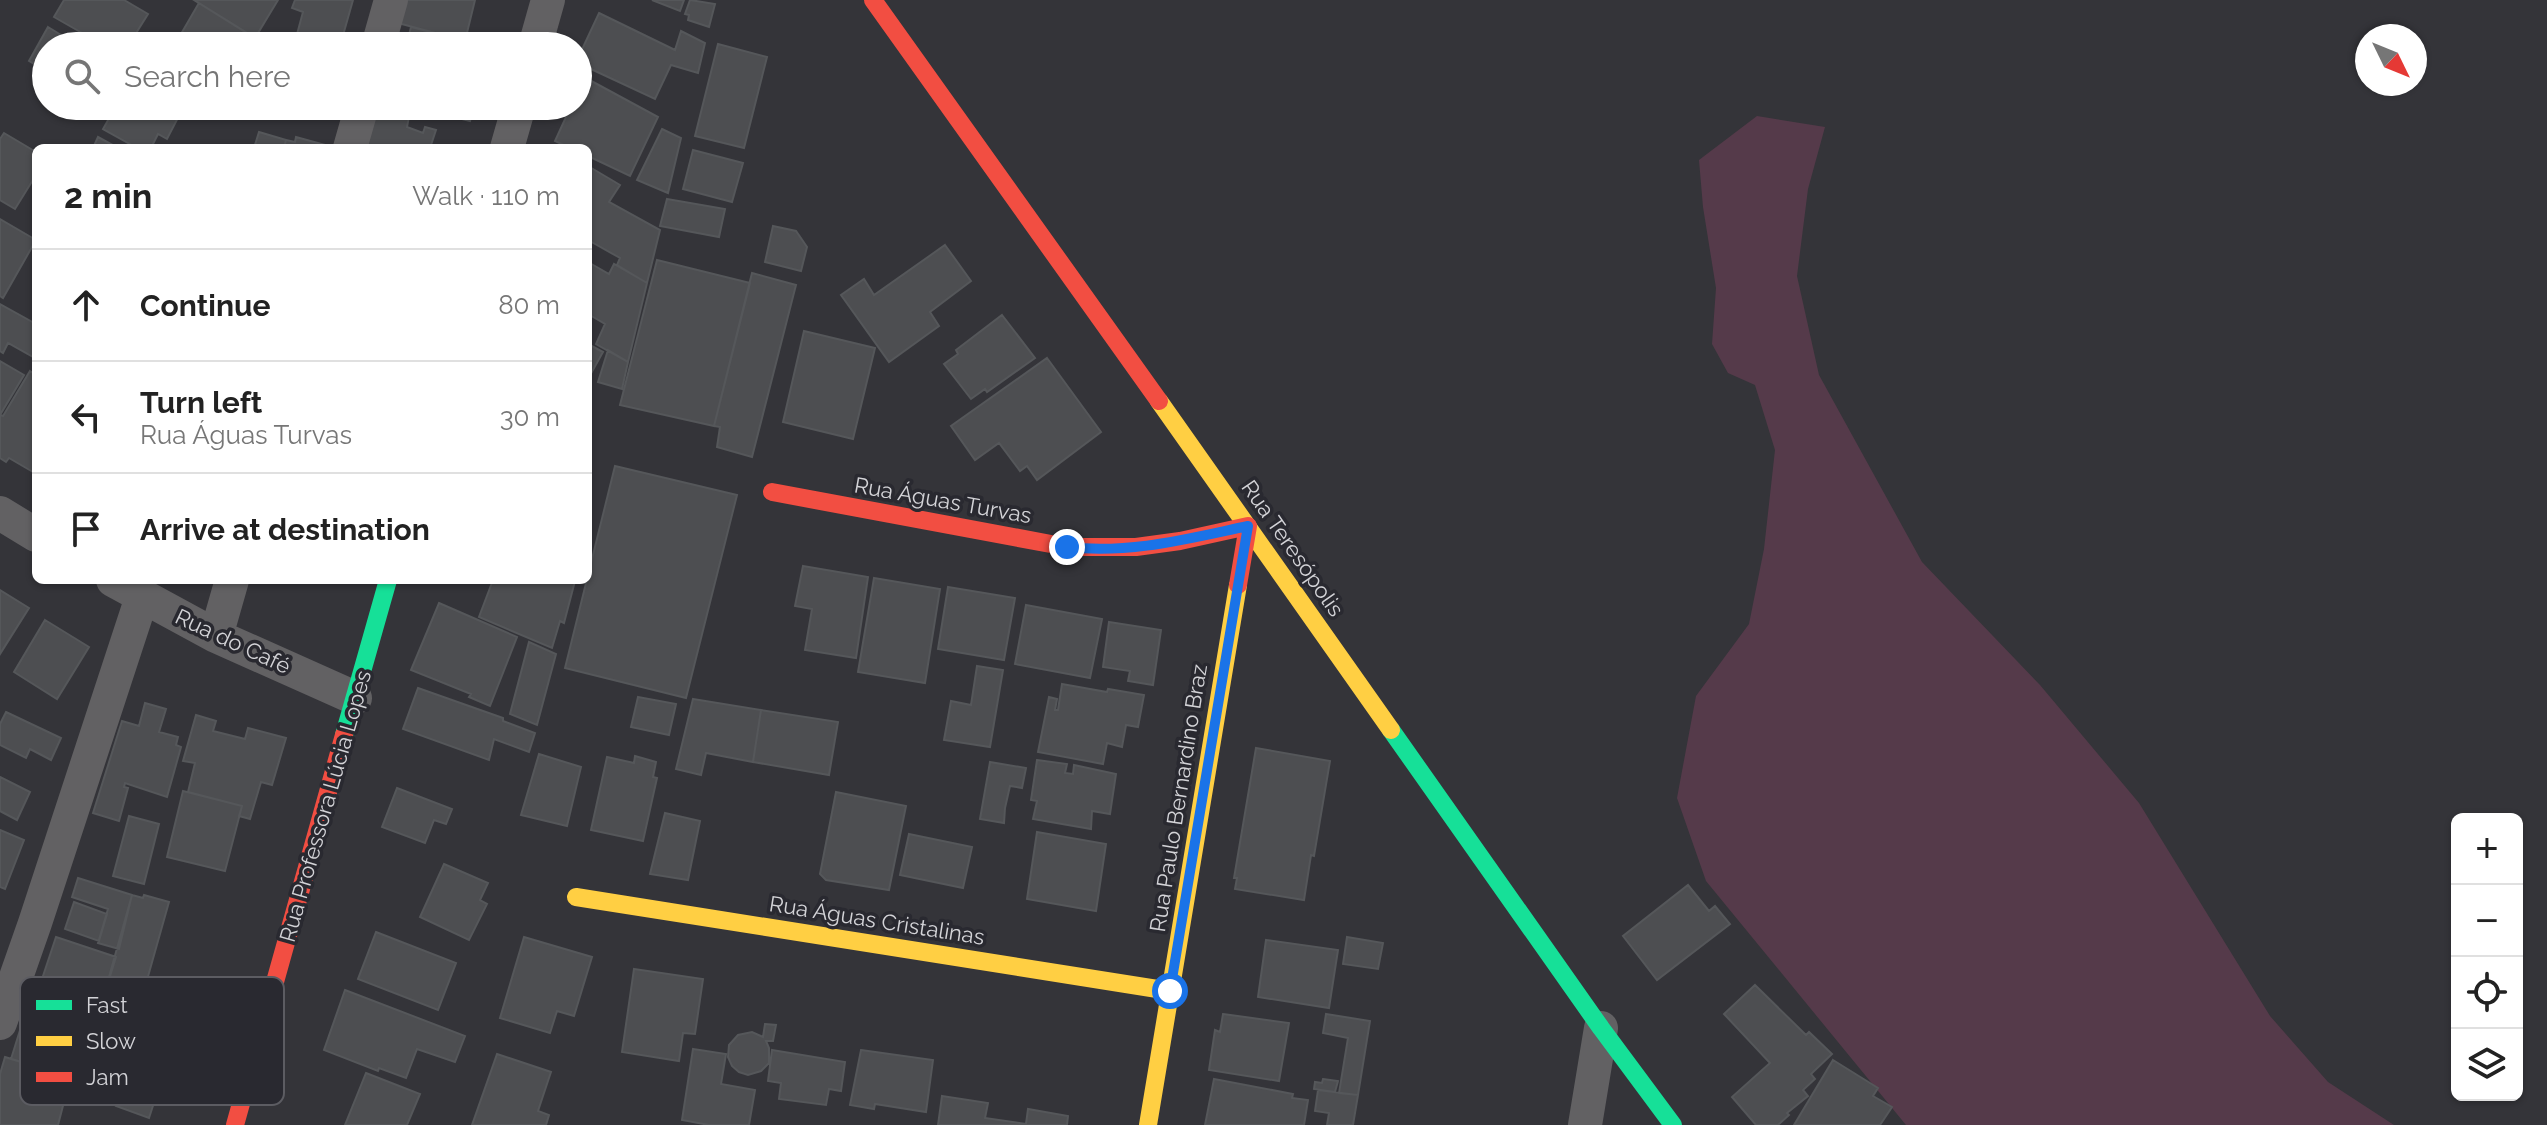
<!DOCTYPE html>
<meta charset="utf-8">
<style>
:root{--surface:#fff;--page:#f2f2f2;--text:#222;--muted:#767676;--line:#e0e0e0}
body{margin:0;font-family:Raleway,sans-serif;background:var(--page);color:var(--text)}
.controls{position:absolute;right:24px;bottom:24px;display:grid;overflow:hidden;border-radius:12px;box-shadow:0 2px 6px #0004}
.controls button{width:72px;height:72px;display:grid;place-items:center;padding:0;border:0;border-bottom:2px solid var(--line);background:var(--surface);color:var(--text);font:40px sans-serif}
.compass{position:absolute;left:2355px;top:24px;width:72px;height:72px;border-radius:50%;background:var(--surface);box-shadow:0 2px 6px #0004;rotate:133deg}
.stop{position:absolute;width:24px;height:24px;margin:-18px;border:6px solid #1a73e8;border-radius:50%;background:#fff}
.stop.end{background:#1a73e8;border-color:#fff;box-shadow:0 2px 8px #0008}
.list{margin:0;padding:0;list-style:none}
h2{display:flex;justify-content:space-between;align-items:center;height:104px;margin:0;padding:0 32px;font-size:34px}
h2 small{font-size:26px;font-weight:400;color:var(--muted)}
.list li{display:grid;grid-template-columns:52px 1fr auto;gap:24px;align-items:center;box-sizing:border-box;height:112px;padding:0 32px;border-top:2px solid var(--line)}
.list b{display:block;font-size:30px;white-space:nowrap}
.list p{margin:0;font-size:26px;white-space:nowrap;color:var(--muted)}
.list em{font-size:26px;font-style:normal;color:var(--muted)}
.icon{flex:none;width:44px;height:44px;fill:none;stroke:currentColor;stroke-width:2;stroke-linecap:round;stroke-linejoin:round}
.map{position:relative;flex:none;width:2547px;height:1125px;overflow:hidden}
.search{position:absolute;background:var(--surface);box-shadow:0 2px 6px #0004;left:32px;top:32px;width:560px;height:88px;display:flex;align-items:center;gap:20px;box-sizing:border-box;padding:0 28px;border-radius:44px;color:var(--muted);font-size:30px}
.panel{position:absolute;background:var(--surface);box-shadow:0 2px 6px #0004;left:32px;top:144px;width:560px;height:440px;border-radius:12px}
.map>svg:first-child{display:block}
</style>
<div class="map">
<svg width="2547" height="1125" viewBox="0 0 2547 1125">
<rect width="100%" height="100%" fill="#343439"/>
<path fill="#553a4a" d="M1757,116L1825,127L1808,189L1797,276L1819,375L1922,562L2040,685L2139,803L2270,1016L2328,1082L2394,1125H1906L1706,881L1677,798L1696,696L1749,624L1764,549L1775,450L1755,385L1728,373L1712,344L1716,288L1703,207L1699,160Z"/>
<path fill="#4d4e51" stroke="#55575a" stroke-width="2" d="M64,0H124L148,14L128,46H121L115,43L113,46H105L54,17Z
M194,0H278L255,38Z
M295,0H353L340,46H325L296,38L303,12L292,8Z
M404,0H475L465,41L398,23Z
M652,0H684L680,11Z
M690,0L715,4L709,27L688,20L689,15L685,14Z
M199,3L249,34L242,46H174Z
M599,13L675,50L681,31L705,43L698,73L671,65L655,99L578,63V58Z
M48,27L79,46H46V71L29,61Z
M411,27L446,36L444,44L449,46H391L396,32L409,35Z
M718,44L767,57L744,148L695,136Z
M584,77L658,117L630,176L588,156V148H570L555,141L571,106H578V91Z
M116,106H180L183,108L167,139L158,134L151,148H137L103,129Z
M374,106H411L407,127L423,133L425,127L436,130L430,148H362Z
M410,106H474L470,121Z
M662,129L681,138L668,193L637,180Z
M259,132L286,140L284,148H254Z
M4,133L36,152V175L15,209L0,200V139Z
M98,137L118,148H93Z
M296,137L325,145L324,148H284L286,140L295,142Z
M693,150L743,163L732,202L683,189Z
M588,166L620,185L609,202L660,230L647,283L617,265L620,258L588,240Z
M667,199L725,209L719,237L660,226Z
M0,219L36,240L3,298L0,296Z
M773,226L796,231L807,247L801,271L765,262Z
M945,245L971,281L930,312L939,326L889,362L841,295L864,279L874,295Z
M657,260L750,283L714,426L620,405Z
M588,262L609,274L614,264L647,283L628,362L596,344L605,324L588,314Z
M752,273L796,285L752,457L717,447L720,427L714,426Z
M0,304L36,324L35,358L8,343L3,353L0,351Z
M1002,315L1035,358L987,392L985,389L971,399L944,364L958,354L956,350Z
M804,331L875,348L853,439L783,422Z
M588,344L603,352L588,379Z
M608,350L628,362L622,389L598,382Z
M1047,358L1101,432L1037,480L1027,466L1020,471L999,443L975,460L951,426Z
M0,361L24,375L0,415Z
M30,371L36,375V467L33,472L9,458L6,462L0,458V415L3,416Z
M615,466L737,495L686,698L565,668Z
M803,566L868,577L856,658L805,650L812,609L795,606Z
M874,578L940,589L925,683L858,672Z
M493,580L575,581L564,623L560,621L552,648L479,617Z
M948,587L1015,598L1004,660L938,649Z
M0,590L29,608L0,654Z
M439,603L517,637L490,706L469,697L471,694L411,670Z
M1026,605L1102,619L1090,678L1015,664Z
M45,620L89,647L57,699L14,672Z
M1109,622L1161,630L1153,685L1128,681L1130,671L1103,667Z
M529,642L556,654L537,725L510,714Z
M977,666L1003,670L990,747L944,740L951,701L971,705Z
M1062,684L1107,692L1108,689L1144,695L1138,727L1126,725L1122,747L1107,743L1103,764L1038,752L1049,697L1057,699L1055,710H1058Z
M418,688L503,718V721L535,733L529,752L494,739L489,760L403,729Z
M638,697L676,704L669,735L631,727Z
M693,699L761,710L753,762L706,753L701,775L676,769Z
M145,703L166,709L159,732L178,737L176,745L181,747L167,797L125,783L124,787L128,788L119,821L93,813L122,721L139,726Z
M761,710L838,722L829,775L753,762Z
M6,712L61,738L51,760L30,749L26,758L0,745V724Z
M196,715L216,721L213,731L245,739L248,728L286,738L272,785L261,782L250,819L239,816L242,806L188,792L195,763L183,761Z
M1256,748L1330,761L1314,856L1311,855L1304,900L1235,889L1237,878H1234Z
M539,754L581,767L567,826L521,815Z
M635,756L656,762L653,777L657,778L643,841L591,830L607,757L634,763Z
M1037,760L1067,764L1065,773L1073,774L1074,765L1116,774L1110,814L1092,811L1091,829L1033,819L1037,801L1031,800Z
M990,762L1026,768L1022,788L1010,786L1005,808L1004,823L980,819Z
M0,777L30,792L17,820L0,811Z
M397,788L452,809L446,824L434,820L425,843L382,827Z
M183,791L242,806L225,871L167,857Z
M836,792L906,806L889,890L826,880L820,874Z
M665,813L700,821L688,880L650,874Z
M129,816L159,824L144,884L113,876Z
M0,830L24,840L5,889L0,887Z
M1037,832L1106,844L1096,911L1027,899Z
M909,834L972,847L963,888L900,875Z
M444,864L488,883L480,900L487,904L469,940L420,917Z
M78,878L132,895L119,949L98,943L108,909L72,897Z
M1688,885L1709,911L1715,906L1730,924L1657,980L1623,936Z
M132,895L143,898L144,895L169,902L136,1019L100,1009Z
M74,902L107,914L99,941L65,929Z
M376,932L456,963L438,1010L358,979Z
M56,937L116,957L100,1009L63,999L65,989L41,982Z
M524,937L592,957L574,1016L557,1011L550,1033L500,1018Z
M1347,937L1383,943L1378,969L1343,964Z
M1266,940L1338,950L1329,1008L1258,997Z
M634,969L703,979L695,1034L683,1033L679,1061L622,1052Z
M1755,985L1806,1035L1809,1032L1832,1054L1811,1074L1815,1079L1803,1090L1808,1096L1787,1113L1789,1115L1778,1125H1756L1732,1097L1770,1063L1724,1014Z
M345,990L465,1036L455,1062L417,1049L406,1078L379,1068L378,1071L324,1050Z
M32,992L86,1008L87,1005L100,1009L83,1071L61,1065L59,1073L11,1059Z
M1223,1014L1289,1023L1279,1081L1209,1070L1215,1030L1220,1032Z
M1326,1014L1370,1021L1358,1095L1339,1093L1348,1038L1323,1033Z
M765,1024L776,1025L773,1041H766L769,1048V1063L761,1071L748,1075L739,1072L732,1066L728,1057L729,1045L738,1035L752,1032L763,1037Z
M140,1030L174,1041L149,1118L116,1106L119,1100L93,1091L107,1044L133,1053Z
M693,1049L726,1054L721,1084L755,1090L749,1125H709L682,1120Z
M772,1050L845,1062L841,1091L829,1089L826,1105L779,1099L781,1083L768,1081Z
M861,1050L933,1060L926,1112L875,1104L874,1109L850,1105Z
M497,1054L551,1072L538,1111L549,1115L546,1125H472Z
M5,1057L81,1080L74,1101L65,1098L58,1125H0V1074Z
M1833,1060L1878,1088L1873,1096L1892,1107L1880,1125H1794Z
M366,1073L420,1094L407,1125H345Z
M1214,1079L1293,1094L1292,1098L1308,1100L1304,1125H1205Z
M1323,1079L1338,1081L1335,1092L1314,1089L1315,1082L1322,1083Z
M1318,1090L1358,1095L1353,1125H1327L1329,1113L1315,1111Z
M942,1096L988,1103L985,1118L1026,1124L1028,1109L1068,1116L1067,1125H938Z"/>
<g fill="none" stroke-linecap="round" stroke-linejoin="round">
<path stroke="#626163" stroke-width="34" d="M378,46L391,0
M535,46L548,0
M350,148L362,106
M507,148L519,106
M0,513L36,535
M113,580L216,636L355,698
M216,636L232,580
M0,1023L35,923L142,597
M1585,1125L1601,1028"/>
<path stroke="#16e098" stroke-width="18" d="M1391,730L1601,1028L1673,1125
M344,735L388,580"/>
<path stroke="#ffcf43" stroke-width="18" d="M1159,401L1391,730
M576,897L1170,991
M1148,1125L1238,585"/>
<path stroke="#f24e42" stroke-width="18" d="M873,0L1159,401
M772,492L1067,547H1136L1180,541L1248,526L1238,585
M235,1125L344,735"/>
</g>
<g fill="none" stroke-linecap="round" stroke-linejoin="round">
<path stroke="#1a73e8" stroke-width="10" d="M1067,547C1131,554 1186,539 1248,526L1170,991"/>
</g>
<g text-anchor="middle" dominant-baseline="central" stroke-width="7" stroke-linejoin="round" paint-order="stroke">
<g font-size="22" fill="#d3d3d7" stroke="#292930">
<text transform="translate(943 500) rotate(10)">Rua Águas Turvas</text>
<text transform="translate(1293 548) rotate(55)">Rua Teresópolis</text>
<text transform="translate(233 641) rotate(25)">Rua do Café</text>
<text transform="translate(1178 798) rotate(-81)">Rua Paulo Bernardino Braz</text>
<text transform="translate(325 806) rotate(-74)">Rua Professora Lúcia Lopes</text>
<text transform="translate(877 920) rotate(9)">Rua Águas Cristalinas</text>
</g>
</g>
<rect x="20" y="977" width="264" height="128" rx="12" fill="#292930" stroke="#5c5c62" stroke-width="2"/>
<rect x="36" y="1000" width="36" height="10" fill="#16e098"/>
<rect x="36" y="1036" width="36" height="10" fill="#ffcf43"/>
<rect x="36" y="1072" width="36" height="10" fill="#f24e42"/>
<g font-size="22" fill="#d3d3d7">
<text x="86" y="1013">Fast</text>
<text x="86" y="1049">Slow</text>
<text x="86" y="1085">Jam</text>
</g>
</svg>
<div class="controls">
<button>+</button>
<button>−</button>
<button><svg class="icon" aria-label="locate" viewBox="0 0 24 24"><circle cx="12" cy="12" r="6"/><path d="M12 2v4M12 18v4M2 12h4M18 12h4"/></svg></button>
<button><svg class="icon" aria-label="layers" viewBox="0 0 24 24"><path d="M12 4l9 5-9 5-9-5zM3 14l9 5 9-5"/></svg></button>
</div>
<svg class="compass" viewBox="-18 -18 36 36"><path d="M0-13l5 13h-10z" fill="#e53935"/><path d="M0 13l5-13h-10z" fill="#767676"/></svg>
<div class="stop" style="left:1170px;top:991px"></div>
<div class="stop end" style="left:1067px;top:547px"></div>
<div class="search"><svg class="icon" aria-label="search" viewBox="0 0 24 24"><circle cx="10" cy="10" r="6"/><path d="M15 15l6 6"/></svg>Search here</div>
<section class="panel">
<h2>2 min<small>Walk · 110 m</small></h2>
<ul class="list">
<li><svg class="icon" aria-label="ahead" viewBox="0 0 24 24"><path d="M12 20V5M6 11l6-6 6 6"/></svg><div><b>Continue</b></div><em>80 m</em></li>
<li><svg class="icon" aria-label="left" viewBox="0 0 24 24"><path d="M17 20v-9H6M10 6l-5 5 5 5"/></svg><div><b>Turn left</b><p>Rua Águas Turvas</p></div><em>30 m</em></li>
<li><svg class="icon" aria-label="arrive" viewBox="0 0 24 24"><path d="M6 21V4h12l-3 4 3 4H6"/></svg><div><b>Arrive at destination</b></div></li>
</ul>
</section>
</div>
